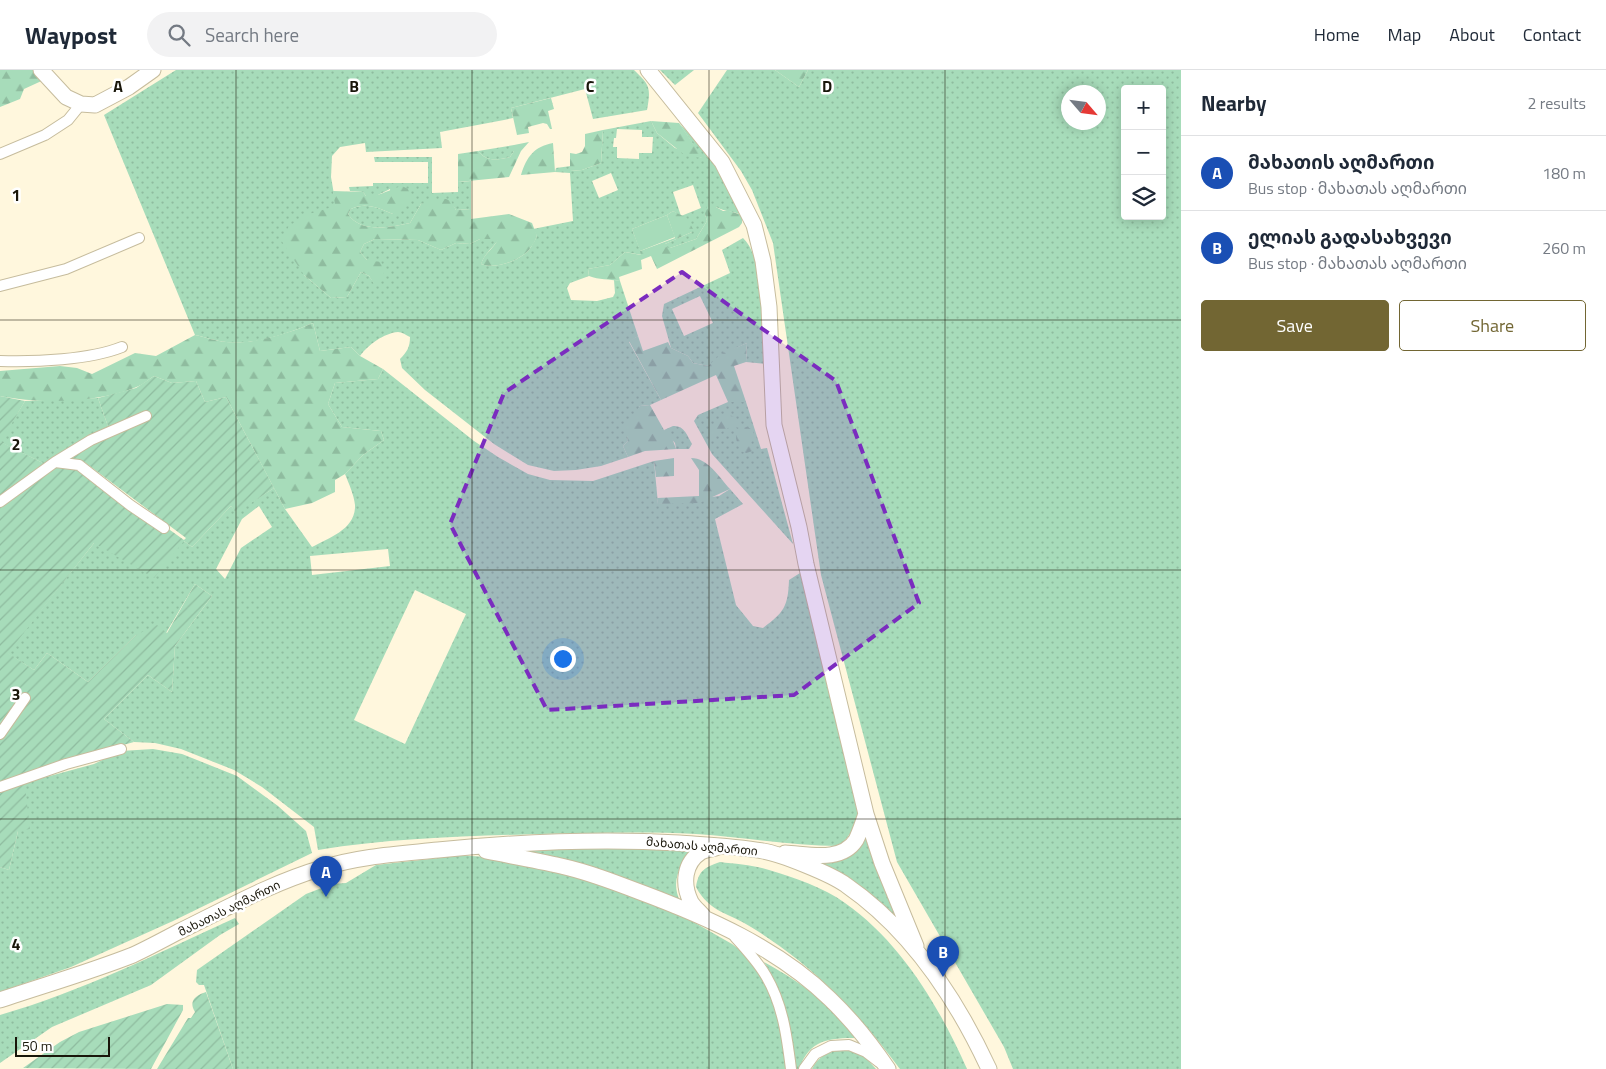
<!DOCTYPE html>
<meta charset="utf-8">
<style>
:root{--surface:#fff;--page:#f2f2f3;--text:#1f2937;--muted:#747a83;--line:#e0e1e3;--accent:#726633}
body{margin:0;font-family:"Titillium Web","Noto Sans Georgian",sans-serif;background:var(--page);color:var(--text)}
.controls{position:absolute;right:15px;top:15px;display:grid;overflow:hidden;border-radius:5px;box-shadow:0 2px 12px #0003}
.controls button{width:45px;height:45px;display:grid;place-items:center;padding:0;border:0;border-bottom:1px solid var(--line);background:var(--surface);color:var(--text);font:25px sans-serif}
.compass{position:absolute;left:1061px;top:15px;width:45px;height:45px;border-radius:50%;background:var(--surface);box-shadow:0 2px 12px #0003;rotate:118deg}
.scale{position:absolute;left:15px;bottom:12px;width:95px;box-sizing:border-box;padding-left:5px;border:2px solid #19160a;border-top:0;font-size:14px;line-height:18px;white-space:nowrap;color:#19160a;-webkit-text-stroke:4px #fff;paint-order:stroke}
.you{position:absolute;left:562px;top:588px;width:18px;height:18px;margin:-12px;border:4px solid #fff;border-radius:50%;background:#1a73e8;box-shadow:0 0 0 8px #1a73e833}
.badge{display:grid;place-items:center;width:32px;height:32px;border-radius:50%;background:var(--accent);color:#fff;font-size:16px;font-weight:700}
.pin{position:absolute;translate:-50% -41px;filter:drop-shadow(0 1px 2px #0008)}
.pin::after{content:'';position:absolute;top:26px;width:18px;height:15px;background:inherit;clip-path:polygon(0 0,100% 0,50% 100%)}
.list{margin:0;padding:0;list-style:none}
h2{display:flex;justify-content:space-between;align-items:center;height:65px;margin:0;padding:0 20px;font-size:21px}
h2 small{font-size:16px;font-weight:400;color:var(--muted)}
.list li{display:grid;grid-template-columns:32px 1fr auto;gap:15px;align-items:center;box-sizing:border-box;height:75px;padding:0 20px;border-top:1px solid var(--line)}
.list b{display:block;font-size:19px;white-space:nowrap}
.list p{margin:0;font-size:16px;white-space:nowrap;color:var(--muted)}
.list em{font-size:16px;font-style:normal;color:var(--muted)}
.actions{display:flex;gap:10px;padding:15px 20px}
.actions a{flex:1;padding:11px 0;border:1px solid var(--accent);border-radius:5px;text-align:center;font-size:18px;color:var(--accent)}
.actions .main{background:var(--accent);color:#fff}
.icon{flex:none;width:28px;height:28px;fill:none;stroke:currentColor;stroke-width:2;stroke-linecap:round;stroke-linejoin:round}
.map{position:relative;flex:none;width:1181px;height:999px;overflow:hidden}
header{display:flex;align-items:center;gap:30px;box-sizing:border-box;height:70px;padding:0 25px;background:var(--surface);border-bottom:1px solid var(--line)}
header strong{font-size:24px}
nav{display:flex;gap:28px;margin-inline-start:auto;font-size:18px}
.search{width:350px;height:45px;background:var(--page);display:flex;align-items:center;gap:12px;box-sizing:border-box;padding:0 18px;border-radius:28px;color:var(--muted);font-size:19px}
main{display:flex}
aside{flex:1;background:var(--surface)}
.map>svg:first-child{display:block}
</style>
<header>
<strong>Waypost</strong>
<div class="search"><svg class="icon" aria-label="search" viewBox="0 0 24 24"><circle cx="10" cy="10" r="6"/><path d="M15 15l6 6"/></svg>Search here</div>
<nav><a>Home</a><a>Map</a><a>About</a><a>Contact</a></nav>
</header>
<main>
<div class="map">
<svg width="1181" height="999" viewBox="0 0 1181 999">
<defs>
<pattern id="grass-dots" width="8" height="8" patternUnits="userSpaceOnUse" patternTransform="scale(1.25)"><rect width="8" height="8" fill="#a7dcba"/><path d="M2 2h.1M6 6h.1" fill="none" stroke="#8fbc9f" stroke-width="1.8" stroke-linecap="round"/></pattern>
<pattern id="forest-firs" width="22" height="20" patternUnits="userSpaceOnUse" patternTransform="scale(1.25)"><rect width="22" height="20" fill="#a7dcba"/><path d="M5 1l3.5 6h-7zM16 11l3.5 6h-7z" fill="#8fbc9f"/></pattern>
<pattern id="garden-furrows" width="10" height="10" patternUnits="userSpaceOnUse" patternTransform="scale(1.25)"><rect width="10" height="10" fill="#a7dcba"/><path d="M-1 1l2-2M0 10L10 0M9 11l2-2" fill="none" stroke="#8fbc9f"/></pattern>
</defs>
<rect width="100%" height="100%" fill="#fff7dd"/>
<path fill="url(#grass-dots)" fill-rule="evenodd" d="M176,0H634C650,15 651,18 647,40L593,49L585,19L511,38L513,48L504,50L440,62L442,78L366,82L365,73L340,77L332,86L331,107L337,142L304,205L331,228L347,227L361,202L369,206L374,213L367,190L360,182L364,174L375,169L418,170L441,180L456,173L470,174L480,169H499C492,179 485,183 481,194C495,200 523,190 531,177C533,174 535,170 537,166L533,159L573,151L570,103L555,102L556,98L571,96L570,101L582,100L601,93L603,60L651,51L657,63L675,78L702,88L679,53L700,75L724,108L742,145C733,141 725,142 716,137L705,144L707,151L696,169L670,178H665V174L692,162L683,147L673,141L667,145L632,159L642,185L625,182L610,195L588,199L589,206L570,213L567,218L571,230L597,231L613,227L615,223L614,210L620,211L638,266L629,272L661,330L650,335L640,336L627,361L628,371L623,376L628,387L601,396L576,400L554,401L528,395L494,374L425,320L402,298L400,289C407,282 410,277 410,267C406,265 402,262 398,262C384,263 368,275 360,286L351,277L320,281L313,253C290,263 251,276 226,272C215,271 205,267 195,265L104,45ZM617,59L642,60V67H653L652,83H639V89L617,88V77H613L614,68H616ZM611,103L618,120L599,128L592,111ZM693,115L701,138L681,146L673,122Z
M660,0H694L675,15Z
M727,0H775L799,17L808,0H1181V999H1013L1004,977L897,792L821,505L773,173L752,120L741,101L698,43ZM1125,19H1162V146H1125ZM1068,22H1098V52H1068Z
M514,75V81L510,87C497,90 487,92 478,81Z
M374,87H432V123L458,122V112L471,111V139L456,140C446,124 437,131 421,134L410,153C391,157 361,164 348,144L351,139C366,132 378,138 393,144L390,119L376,126H366L363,122L350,121L349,117L373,116V113H428V92H375Z
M743,168C765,188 764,264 766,294L746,292L747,273L736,278L708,296L693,293L688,286L671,278L662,246L664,234L730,203L722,180ZM700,226L713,253L684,266L672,239Z
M383,299L474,371L498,387L528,404L550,410L593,411L654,391L658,434L719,426L730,419L743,434L715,449L736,535L753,556L763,558C784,542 788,537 789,510L800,503L859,739C859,753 849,767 839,776C791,776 744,767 696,764C644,761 592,763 540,764C466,766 392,768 318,780L314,757L262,717L234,700L181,679L155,673L134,672L104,649L148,605L172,622L175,576L212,526L195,514L166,563L136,565L88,612L47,583L34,600L7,583L94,473L184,471L192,477L231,436L236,442L274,418L285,439L312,477C329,468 356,459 355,435C354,425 349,414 345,404L363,385L384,370L381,361L342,357L328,334L335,313L378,309ZM259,436L272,457L241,478L225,509L216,499L242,449ZM388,479L390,496L312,505L310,486ZM415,520L466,544L405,674L354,650Z
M98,328L110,362L49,396L0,372L25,331Z
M728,332H746L761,379L767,378L793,474L712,384L694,351L698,345Z
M673,356C684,355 687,365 692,374L689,379H676L675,373L664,360Z
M153,679L182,684L237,706L278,736L306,761L312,783L173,851L71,897L0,922V797L9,800L18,761L24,713L94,694L121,681Z
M867,759L909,867L808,790C841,788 855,794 867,759Z
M581,777L692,780C679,797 670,812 681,833L520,780Z
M440,784L503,788L560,798L676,842L732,874L750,888L775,930L781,962L786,999H233L204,915H199L196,912L197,900L306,824L332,814L346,813L376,795L438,788Z
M720,792C736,794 754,795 769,800C795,808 823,817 845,833C901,872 940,938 967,999H900C870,959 837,921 798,890C783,878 767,867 751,857C729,843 709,842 696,817C699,800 704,798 720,792Z
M235,848L239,854L220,865L151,915L52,957L0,993V945C83,921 156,884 235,848Z
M764,892C804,914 828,933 857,968C829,968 810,969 799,999H794C789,956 788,930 764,892Z
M851,979L865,987L876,999H812C821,982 833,981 851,979Z"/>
<path fill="url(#forest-firs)" d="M0,0H41L48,8L24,19L20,29L0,37Z
M775,0H808L799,17Z
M551,28L554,39L548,41L552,59H550L547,54L543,53L528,57L529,63L517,65L511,38Z
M651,51L679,53L703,88L686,86L657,63Z
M603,60L601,93L582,100L570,101V83L576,84L582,82L585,76V64Z
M529,72L521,81L509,107L458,112V84L478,81C487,92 497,90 510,87L514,81V75Z
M553,73L555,102L521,105C527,86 534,77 553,73Z
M402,116L408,119L412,128L408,135L393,144C378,138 366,132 351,139L348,144C361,164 391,157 410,153L421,134L432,129H446L451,131L456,140L471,139V149L509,144L532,153L537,166C535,170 534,174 531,177C523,190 495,200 481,194C485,182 493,180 498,169H480L470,174L456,173L441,180L418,170L375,169L364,174L360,182L367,190L381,192L385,199L381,212L374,214L369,206L361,202L347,227L331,228L304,205L281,170L289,156L306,145L329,138L336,141L333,121L363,122L366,126C379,127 390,119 402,116Z
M707,136L716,137L723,141H729L742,145V153L739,157L657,199L651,186L641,190L642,199L619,207L620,211C609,209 599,210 589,206L588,199L610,195L625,182L641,185L640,181L675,168L667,145L673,141L687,148L693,159L692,162L665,174V177L670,178L696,169L707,151L705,144Z
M313,253L320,281L351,277L360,286L383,299L378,309L335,313L328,334L342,357L381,361L384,370L363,385L345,404L335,410V422L312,433L285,439L226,327L205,332L196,311L172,313L154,306C148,310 141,316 134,318C96,333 40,334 0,326V301L60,296L77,298L92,304L135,283L156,286L195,265C205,267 215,271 226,272C251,275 290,263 313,253Z
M638,266L643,281L668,272L671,278L688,286L693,293L708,296L721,284L747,273L746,292L734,296L746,332H728L716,305L661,330L629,271Z
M650,335L664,360L670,362L676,379L645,381L628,387L623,376L628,371L625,355L640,336Z
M726,343L736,348L740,358L747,357L753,360L754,367L751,373L756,380L746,383L741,381C737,374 733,363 739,358L732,356L712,367L708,362Z
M674,388V406L656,407L654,391Z
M691,388C708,388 719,407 730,419L699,433L658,434L657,428L699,426V400Z"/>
<path fill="#a7dcba" d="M667,145L675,167L640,181L632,159Z"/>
<path fill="url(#garden-furrows)" d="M154,306L172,313L196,311L205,332L226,327L274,418L236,443L231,436L192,477L184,471L154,508L94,473L8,583L34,600L47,583L88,612L136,565L157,555L167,563L195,514L212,526L175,576L172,622L148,605L104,649L134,672L79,687L24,709L30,759L18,761L9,800L0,797V326L25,331L1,372L49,396L79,395L184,470L186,468L83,391H64L110,362L98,328L136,318Z
M206,922L233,999H157L188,948H191L195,942C188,931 196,925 206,922Z
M167,934L183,935V940L151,999L23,998L60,972L79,962Z"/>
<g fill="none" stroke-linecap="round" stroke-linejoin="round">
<g stroke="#c6bc9d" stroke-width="12">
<path id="street" d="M0,84L45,65L68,50L81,34
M0,216L66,199L139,168
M0,291C36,292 89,290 122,277
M55,392L79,395L130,435L164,458
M0,432L55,392L91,370L146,346
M0,664L25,628
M0,717L66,694L121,679
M735,867C746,879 758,892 766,906C783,935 787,967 791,999
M804,999L815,984L831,976L849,975L866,982L879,992"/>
</g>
<g stroke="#c6bc9d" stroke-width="17">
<path id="secondary" d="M41,0L66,27L81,34L95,35L129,17L153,0
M648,0L722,92L754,155L763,191L769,237L774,355L799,457L806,494L866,744L882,793L916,876
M486,781C511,786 536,790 561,796C588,802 614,812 640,822C707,847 778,878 830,929C852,950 871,974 888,999
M785,783C808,784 841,793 856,770C860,762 863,752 866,744
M704,847C700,842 694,837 691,832C682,814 684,793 701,782C705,780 711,779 716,778
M0,930C44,915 90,902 133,885C148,878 163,870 178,862C225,839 271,813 322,798C360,786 399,784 438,780C518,772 598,768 679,773C707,775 735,776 763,781C781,784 831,804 846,815C911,860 956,928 989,999"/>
</g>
<use href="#street" stroke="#fff" stroke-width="10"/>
<use href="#secondary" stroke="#fff" stroke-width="15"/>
</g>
<path fill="#7b2cbf" fill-opacity="0.2" stroke="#7b2cbf" stroke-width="4" stroke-dasharray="10 6" stroke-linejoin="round" d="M682,202L836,311L919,533L794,625L547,640L450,454L504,323Z"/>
<path fill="none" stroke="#19160a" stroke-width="1" stroke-opacity="0.55" d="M236,0V999M472,0V999M709,0V999M945,0V999M0,250H1181M0,500H1181M0,749H1181"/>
<g text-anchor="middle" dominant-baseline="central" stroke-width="5" stroke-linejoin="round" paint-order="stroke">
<g font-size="12" fill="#19160a" stroke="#fff">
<text transform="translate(702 776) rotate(5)">მახათას აღმართი</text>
<text transform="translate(229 838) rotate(-26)">მახათას აღმართი</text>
</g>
</g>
<g font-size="16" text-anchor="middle" font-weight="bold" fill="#19160a" stroke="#fff" stroke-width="5" stroke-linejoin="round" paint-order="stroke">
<text x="118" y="22">A</text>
<text x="354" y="22">B</text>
<text x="590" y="22">C</text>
<text x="827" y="22">D</text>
<text x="16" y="131">1</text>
<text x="16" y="380">2</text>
<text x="16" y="630">3</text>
<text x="16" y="880">4</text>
</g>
</svg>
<div class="controls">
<button>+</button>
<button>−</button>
<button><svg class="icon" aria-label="layers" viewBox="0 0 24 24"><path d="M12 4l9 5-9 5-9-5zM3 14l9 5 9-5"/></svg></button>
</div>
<svg class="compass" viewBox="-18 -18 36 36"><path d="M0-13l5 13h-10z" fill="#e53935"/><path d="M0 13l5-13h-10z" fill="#747a83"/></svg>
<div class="scale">50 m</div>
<div class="you"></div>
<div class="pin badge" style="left:326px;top:827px;background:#1a4fb4">A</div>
<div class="pin badge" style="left:943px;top:907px;background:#1a4fb4">B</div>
</div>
<aside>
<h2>Nearby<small>2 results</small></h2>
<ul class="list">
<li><span class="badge" style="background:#1a4fb4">A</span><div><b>მახათის აღმართი</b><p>Bus stop · მახათას აღმართი</p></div><em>180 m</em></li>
<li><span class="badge" style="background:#1a4fb4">B</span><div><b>ელიას გადასახვევი</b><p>Bus stop · მახათას აღმართი</p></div><em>260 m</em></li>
</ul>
<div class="actions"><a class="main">Save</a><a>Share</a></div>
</aside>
</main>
